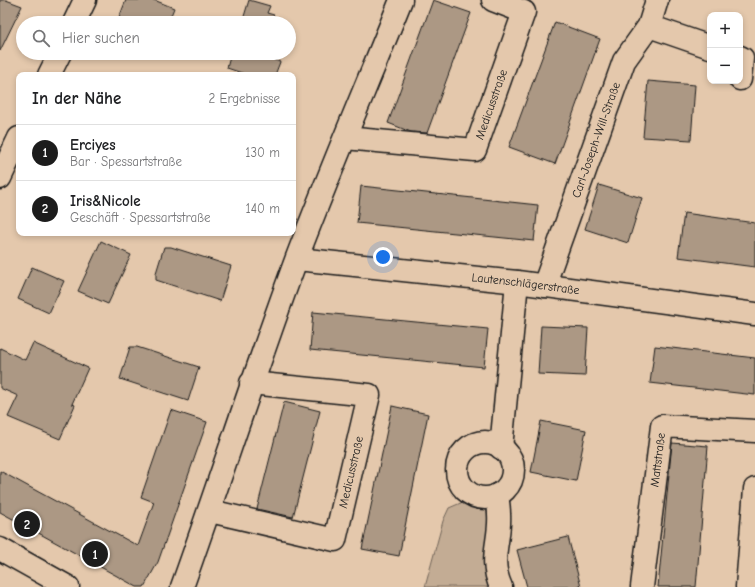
<!DOCTYPE html>
<html lang="de">
<meta charset="utf-8">
<style>
:root{--surface:#fff;--page:#f2f2f2;--text:#202124;--muted:#757577;--line:#e0e0e0;--accent:#1c1c1c}
body{margin:0;font-family:"Comic Neue",sans-serif;background:var(--page);color:var(--text)}
.controls{position:absolute;right:12px;top:12px;display:grid;overflow:hidden;border-radius:8px;box-shadow:0 2px 6px #0003}
.controls button{width:36px;height:36px;display:grid;place-items:center;padding:0;border:0;border-bottom:1px solid var(--line);background:var(--surface);color:var(--text);font:20px sans-serif}
.you{position:absolute;left:383px;top:257px;width:14px;height:14px;margin:-10px;border:3px solid #fff;border-radius:50%;background:#1a73e8;box-shadow:0 0 0 6px #1a73e833}
.badge{display:grid;place-items:center;width:26px;height:26px;border-radius:50%;background:var(--accent);color:#fff;font-size:13px;font-weight:700}
.pin{position:absolute;translate:-50% -50%;border:2px solid #fff;box-shadow:0 1px 4px #0006}
.list{margin:0;padding:0;list-style:none}
h2{display:flex;justify-content:space-between;align-items:center;height:52px;margin:0;padding:0 16px;font-size:17px}
h2 small{font-size:13px;font-weight:400;color:var(--muted)}
.list li{display:grid;grid-template-columns:26px 1fr auto;gap:12px;align-items:center;box-sizing:border-box;height:56px;padding:0 16px;border-top:1px solid var(--line)}
.list b{display:block;font-size:15px;white-space:nowrap}
.list p{margin:0;font-size:13px;white-space:nowrap;color:var(--muted)}
.list em{font-size:13px;font-style:normal;color:var(--muted)}
.icon{flex:none;width:22px;height:22px;fill:none;stroke:currentColor;stroke-width:2;stroke-linecap:round;stroke-linejoin:round}
.map{position:relative;flex:none;width:755px;height:587px;overflow:hidden}
.search{position:absolute;background:var(--surface);box-shadow:0 2px 6px #0003;left:16px;top:16px;width:280px;height:44px;display:flex;align-items:center;gap:10px;box-sizing:border-box;padding:0 14px;border-radius:22px;color:var(--muted);font-size:15px}
.panel{position:absolute;background:var(--surface);box-shadow:0 2px 6px #0003;left:16px;top:72px;width:280px;height:164px;border-radius:8px}
.map>svg:first-child{display:block}
</style>
<div class="map">
<svg width="755" height="587" viewBox="0 0 755 587">
<rect width="100%" height="100%" fill="#e4c8ac"/>
<filter id="ink" filterUnits="userSpaceOnUse"><feTurbulence type="fractalNoise" baseFrequency=".025" numOctaves="2"/><feDisplacementMap in="SourceGraphic" scale="8" xChannelSelector="R" yChannelSelector="G"/><feConvolveMatrix kernelMatrix="1 2 1 2 8 2 1 2 1" color-interpolation-filters="sRGB"/></filter>
<g filter="url(#ink)">
<path fill="#c3ac94" stroke="#706458" d="M463,502L476,504L485,509L491,519L492,587H425L443,521L449,508Z"/>
<path fill="#ac9884" stroke="#1c1c1c" d="M0,0H6L22,6L0,51Z
M126,0H154L174,8L168,23H117Z
M249,0L270,6L267,13L274,15L272,23H242Z
M433,0L471,13L427,133L411,132L388,123Z
M555,22L600,39L555,164L509,147Z
M231,53H262L261,55L280,62L275,75H248L227,68Z
M648,81L695,85L691,140L643,137Z
M599,185L642,198L628,243L585,229Z
M361,186L538,205L534,241L357,223Z
M684,213L755,223V267L678,257Z
M101,241L131,255L108,304L78,291Z
M164,247H171L231,266L220,301L156,280V273Z
M32,267L64,281L49,313L18,299Z
M313,312L488,329L484,367L310,350Z
M541,326L588,328L585,376L538,374Z
M33,343L88,368L72,404L75,405L60,439L8,417L18,396L0,388V348L25,360Z
M655,346L755,358V395L650,383Z
M130,347H137L199,367L188,401L120,379Z
M284,402L320,411L293,517L257,509Z
M392,406L428,414L399,556L362,549Z
M171,410L207,422L158,562L144,587H137L0,512V471L138,546L154,502L141,497Z
M541,421L586,430L576,481L531,472Z
M672,443L708,446L696,587H658Z
M568,537L581,587H527L517,550Z"/>
<g fill="none" stroke-linecap="round" stroke-linejoin="round">
<g stroke="#1c1c1c" stroke-width="25">
<g id="minor">
<path d="M649,26L710,47"/>
<path d="M740,57L742,58L740,79"/>
<path id="s1" d="M345,138L475,150L524,12L493,0"/>
<path id="s2" d="M297,259L517,282L755,314"/>
<path id="s3" d="M544,286L624,61L649,26L657,0"/>
<circle cx="485" cy="470" r="28"/>
<path d="M501,448L517,282"/>
<path d="M497,495C498,501 499,508 499,514C501,541 488,558 501,587"/>
<path id="s4" d="M210,511L335,540L369,395L251,383"/>
<path d="M0,549L68,587"/>
<path d="M182,587C221,478 256,368 296,260C329,173 366,87 401,0"/>
<path id="s5" d="M642,587L662,426L755,431"/>
<path d="M747,587L755,489"/>
</g>
</g>
<g stroke="#1c1c1c" stroke-width="25">
<path id="major" d="M74,23L85,0
M49,75L60,53
M0,178L19,138"/>
</g>
<use href="#minor" stroke="#e4c8ac" stroke-width="22"/>
<use href="#major" stroke="#e4c8ac" stroke-width="22"/>
</g>
</g>
<g text-anchor="middle" dominant-baseline="central" stroke-width="3" stroke-linejoin="round" paint-order="stroke">
<g font-size="12" fill="#1c1c1c" stroke="#e4c8ac">
<text stroke="none"><textPath href="#s1" startOffset="179">Medicusstraße</textPath></text>
<text stroke="none"><textPath href="#s3" startOffset="155">Carl-Joseph-Will-Straße</textPath></text>
<text stroke="none"><textPath href="#s2" startOffset="230">Lautenschlägerstraße</textPath></text>
<text stroke="none"><textPath href="#s5" startOffset="128">Mattstraße</textPath></text>
<text stroke="none"><textPath href="#s4" startOffset="198">Medicusstraße</textPath></text>
</g>
</g>
</svg>
<div class="controls">
<button>+</button>
<button>−</button>
</div>
<div class="you"></div>
<div class="pin badge" style="left:95px;top:554px">1</div>
<div class="pin badge" style="left:27px;top:524px">2</div>
<div class="search"><svg class="icon" aria-label="search" viewBox="0 0 24 24"><circle cx="10" cy="10" r="6"/><path d="M15 15l6 6"/></svg>Hier suchen</div>
<section class="panel">
<h2>In der Nähe<small>2 Ergebnisse</small></h2>
<ul class="list">
<li><span class="badge">1</span><div><b>Erciyes</b><p>Bar · Spessartstraße</p></div><em>130 m</em></li>
<li><span class="badge">2</span><div><b>Iris&amp;Nicole</b><p>Geschäft · Spessartstraße</p></div><em>140 m</em></li>
</ul>
</section>
</div>
